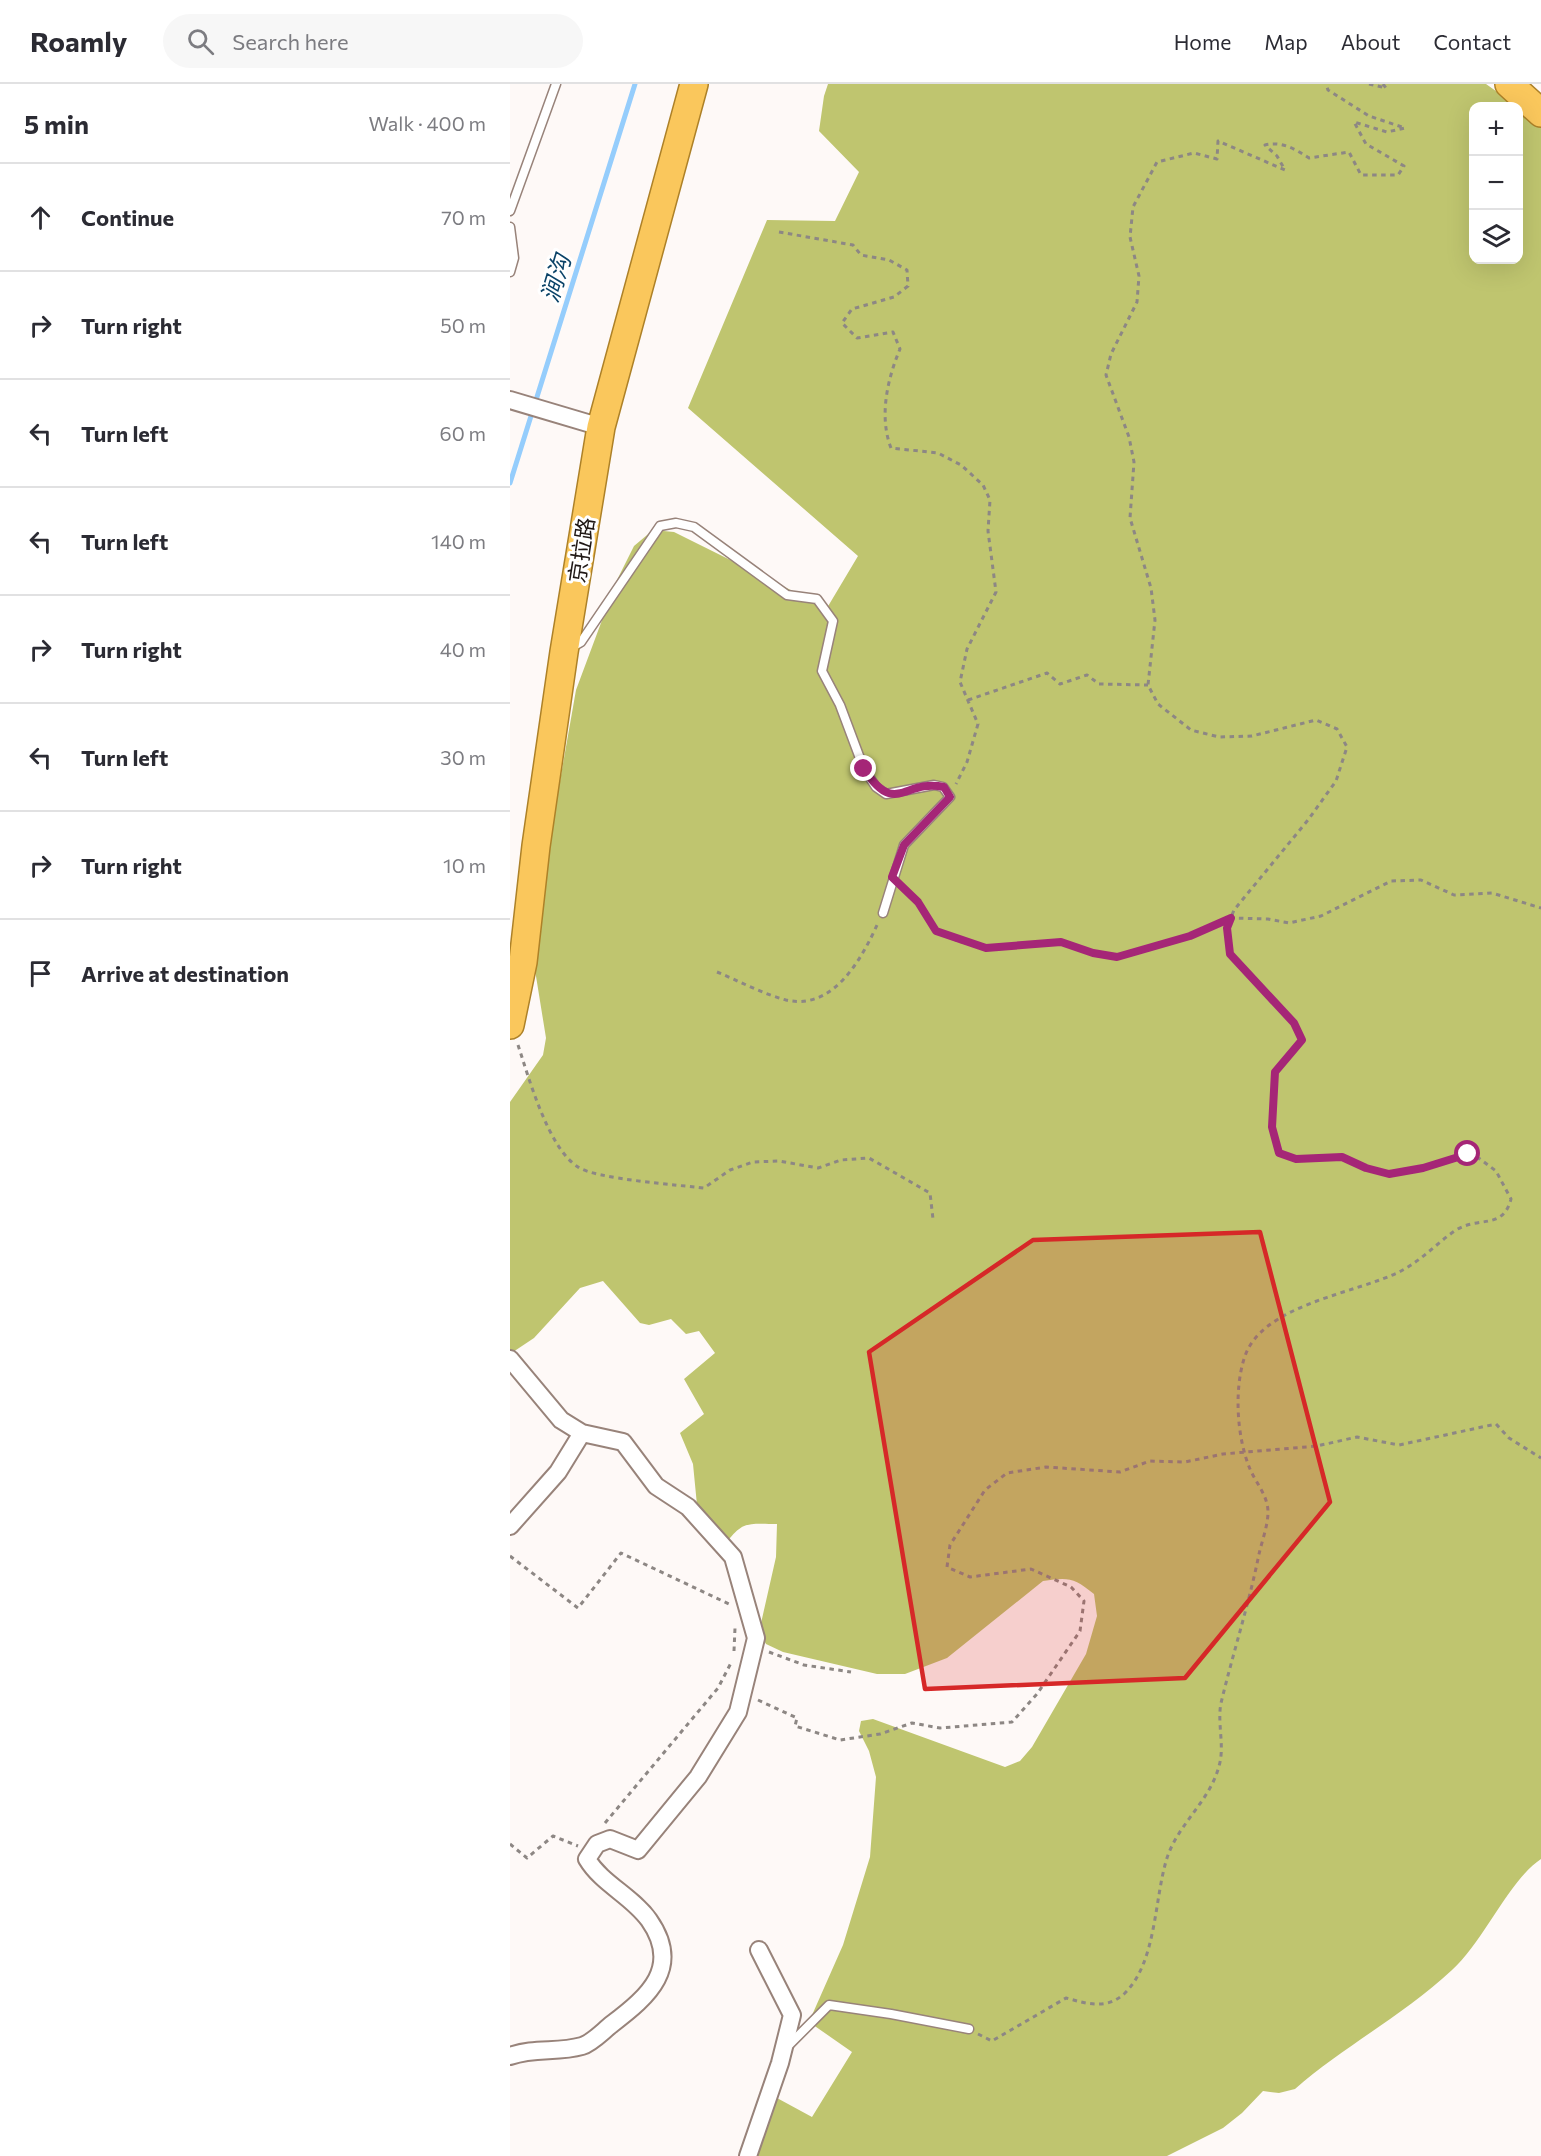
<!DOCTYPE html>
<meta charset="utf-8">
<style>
:root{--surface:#fff;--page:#f7f7f7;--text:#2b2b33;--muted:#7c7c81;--line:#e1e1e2}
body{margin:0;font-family:Commissioner,"Noto Sans SC",sans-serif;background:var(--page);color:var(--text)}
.controls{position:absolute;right:18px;top:18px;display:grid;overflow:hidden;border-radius:12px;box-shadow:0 6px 24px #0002}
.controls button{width:54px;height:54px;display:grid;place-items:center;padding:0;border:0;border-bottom:2px solid var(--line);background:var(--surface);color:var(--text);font:30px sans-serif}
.stop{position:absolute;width:18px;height:18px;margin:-14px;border:4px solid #a52677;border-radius:50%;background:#fff}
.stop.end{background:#a52677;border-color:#fff;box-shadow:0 2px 6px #0008}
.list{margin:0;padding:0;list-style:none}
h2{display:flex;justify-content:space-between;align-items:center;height:78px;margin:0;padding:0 24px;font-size:26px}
h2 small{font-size:20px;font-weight:400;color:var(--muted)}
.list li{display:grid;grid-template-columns:39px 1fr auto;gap:18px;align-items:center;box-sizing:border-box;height:108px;padding:0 24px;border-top:2px solid var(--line)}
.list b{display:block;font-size:22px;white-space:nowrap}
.list em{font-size:20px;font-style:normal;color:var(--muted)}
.icon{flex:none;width:33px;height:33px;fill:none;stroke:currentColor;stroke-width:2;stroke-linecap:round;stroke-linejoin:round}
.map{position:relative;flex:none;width:1031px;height:2072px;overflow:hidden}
header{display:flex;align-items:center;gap:36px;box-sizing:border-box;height:84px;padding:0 30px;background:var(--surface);border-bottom:2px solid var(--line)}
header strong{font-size:28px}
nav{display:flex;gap:33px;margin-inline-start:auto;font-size:21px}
.search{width:420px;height:54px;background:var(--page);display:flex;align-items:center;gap:15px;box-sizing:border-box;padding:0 21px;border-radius:33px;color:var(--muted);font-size:22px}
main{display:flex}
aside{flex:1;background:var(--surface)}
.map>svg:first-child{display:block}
</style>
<header>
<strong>Roamly</strong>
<div class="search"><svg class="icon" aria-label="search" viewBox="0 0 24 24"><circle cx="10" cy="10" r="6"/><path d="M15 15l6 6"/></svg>Search here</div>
<nav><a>Home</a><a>Map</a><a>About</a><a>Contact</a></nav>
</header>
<main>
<aside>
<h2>5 min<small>Walk · 400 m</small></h2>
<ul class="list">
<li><svg class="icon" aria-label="ahead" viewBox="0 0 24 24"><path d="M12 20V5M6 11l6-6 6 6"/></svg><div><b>Continue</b></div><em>70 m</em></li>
<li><svg class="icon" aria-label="right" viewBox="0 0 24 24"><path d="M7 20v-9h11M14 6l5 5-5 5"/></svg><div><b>Turn right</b></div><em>50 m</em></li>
<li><svg class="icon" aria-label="left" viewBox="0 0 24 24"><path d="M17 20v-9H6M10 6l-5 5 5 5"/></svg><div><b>Turn left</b></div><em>60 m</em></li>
<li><svg class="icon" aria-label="left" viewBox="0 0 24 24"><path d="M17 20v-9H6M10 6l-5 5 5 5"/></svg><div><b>Turn left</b></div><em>140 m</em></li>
<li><svg class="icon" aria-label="right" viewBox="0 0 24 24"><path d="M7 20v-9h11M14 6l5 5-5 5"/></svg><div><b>Turn right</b></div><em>40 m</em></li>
<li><svg class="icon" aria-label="left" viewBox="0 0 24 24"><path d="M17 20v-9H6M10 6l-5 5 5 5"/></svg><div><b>Turn left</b></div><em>30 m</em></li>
<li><svg class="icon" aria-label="right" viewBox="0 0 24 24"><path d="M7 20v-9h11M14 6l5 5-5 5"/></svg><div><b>Turn right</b></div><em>10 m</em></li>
<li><svg class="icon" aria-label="arrive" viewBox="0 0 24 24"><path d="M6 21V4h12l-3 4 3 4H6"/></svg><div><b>Arrive at destination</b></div></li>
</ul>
</aside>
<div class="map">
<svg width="1031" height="2072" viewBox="0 0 1031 2072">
<rect width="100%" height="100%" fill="#fef9f7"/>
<path fill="#bfc56f" d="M318,0H976L1007,22H963V176H1008L1009,24L1031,41V1775C999,1796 974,1857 942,1886C894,1931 834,1962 785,2005L769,2009L753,2007L732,2029L713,2044L657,2072H245L267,2014L302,2033L342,1968L299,1938L333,1861L360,1773L366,1693L359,1667L349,1647L351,1637L363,1635L495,1683L510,1677L522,1663L576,1570L587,1532L584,1510C564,1494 559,1493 533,1497L437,1574L395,1590H367L273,1568L256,1560L249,1548L266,1473L267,1440C232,1439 232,1438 210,1467L187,1421L183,1380L170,1349L194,1330L174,1295L205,1269L189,1247L176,1250L161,1235L139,1241L130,1239L93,1197L70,1204L24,1254L0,1270V1018L33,971L36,954L25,886V839L66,606L107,496L124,462L143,446L164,448L317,524L348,472L178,324L257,136L325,137L349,88L309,47L314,12Z"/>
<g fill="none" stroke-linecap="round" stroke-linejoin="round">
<path stroke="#95cdfc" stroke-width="5" d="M0,399L125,0"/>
<g stroke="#98837a" stroke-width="11">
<path id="service" d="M0,127L46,0
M0,143L4,174L0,188
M59,565L71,558L150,442L166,439L184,443L277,511L307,515L323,537L312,587L330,621L354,685L366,703L376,710L424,701L433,703L440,713L394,761L373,829
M277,1963L319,1921L381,1930L459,1945"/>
</g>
<g stroke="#98837a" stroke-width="20">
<path id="minor" d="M0,316L91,343
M0,1275L51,1336L72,1349L113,1358L146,1402L178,1423L223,1473L246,1554L228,1628L188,1693L128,1766L100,1755L87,1760L77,1775C92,1800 122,1812 139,1836C172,1883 139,1912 102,1940C93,1947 82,1959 72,1962C47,1969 25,1963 0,1972
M0,1442L48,1388L72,1349
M238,2072L270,1979L282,1931L249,1866"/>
</g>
<g stroke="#ad8128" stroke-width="30">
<path id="trunk" d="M999,0L1031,29
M0,941L13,878L26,762L54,568L91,343L184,0"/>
</g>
<path stroke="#8d8784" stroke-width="3" stroke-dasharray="4.5 4.5" stroke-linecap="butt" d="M859,0L876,4L873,0
M269,148L343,161L351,171L379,176L397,186L398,202L384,213L342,225L332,239L347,254L383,248L390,265C377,296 369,333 381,364L428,369L451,381L473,401L480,416L478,447L486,508L457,565L450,598L468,640L457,678L446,700
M458,616L537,589L550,600L577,591L589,600L638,601
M394,804L408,818L426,847L448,857L476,864L551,858L583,869L607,873L680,852L721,834L758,835L779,839L811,832L881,797L911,796L944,811L982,809L1031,824
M207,888C229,897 253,910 276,916C324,927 352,874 368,839
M8,961C19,994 38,1064 68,1083C85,1095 169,1101 194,1104L220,1086L243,1078L269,1077L308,1084L331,1076L359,1074L420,1109L423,1135
M0,1472L68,1524L111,1469L219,1520
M224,1567L225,1544
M259,1568L294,1581L341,1588
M248,1616L287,1634L285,1642L330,1656L370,1650L402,1639L430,1644L502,1638L527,1610L570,1547L574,1517L561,1503L521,1485L460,1493L437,1483L440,1461L475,1406L497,1389L536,1383L610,1388L640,1377L675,1378L713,1370L807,1362L847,1353L889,1361L986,1340L999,1354L1031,1374
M95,1739L208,1604L222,1577
M0,1760L17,1774L43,1752L68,1762
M468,1950L482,1957L556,1914C578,1920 597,1926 615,1909C647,1877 644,1815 657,1774C668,1740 700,1717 709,1682C715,1663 707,1639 711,1619C723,1569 739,1520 749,1470C752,1457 758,1441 758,1428C758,1412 746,1399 740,1385C727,1354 724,1307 734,1275C750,1220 846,1210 891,1187C912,1176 927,1159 946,1146C969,1132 993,1146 1001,1115L986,1087L970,1075L958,1070L913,1084L879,1090L857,1084L832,1073L786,1075L769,1069L762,1043L765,989L792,956L784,939L720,870L717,844L724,826L798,736L826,697L837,663L827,645L806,636L742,652L709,653L681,646L648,620L638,601L645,536L641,504L620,434L624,378L619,353L596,291L601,270L627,218L629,192L620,153L623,123L647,78L684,69L707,75L708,57L775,86L767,72L755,61C772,57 785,65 799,74L839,68L851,91H888L894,82L856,60L844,38L877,48L895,44L859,32L818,6L816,0"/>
<use href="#service" stroke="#fff" stroke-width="8"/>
<use href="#minor" stroke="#fff" stroke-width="16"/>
<use href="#trunk" stroke="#fac75c" stroke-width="27"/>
</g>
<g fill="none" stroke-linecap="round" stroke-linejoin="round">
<path stroke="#a52677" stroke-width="8" d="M354,685C386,734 394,694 434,703L440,713L394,761L382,793L408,818L426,847L476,864L551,858L583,869L607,873L680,852L721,834L717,844L720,870L784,939L792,956L765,988L762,1043L769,1069L786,1075L832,1073L856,1084L879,1090L913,1084L958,1070"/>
</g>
<path fill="#d62828" fill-opacity="0.2" stroke="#d62828" stroke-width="4.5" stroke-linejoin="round" d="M750,1148L820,1418L675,1594L415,1605L359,1268L523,1156Z"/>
<g text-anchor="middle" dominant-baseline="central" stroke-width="6" stroke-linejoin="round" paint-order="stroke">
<g font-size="22" fill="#201815" stroke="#fff">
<text transform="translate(71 466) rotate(-81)">京拉路</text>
</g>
<g font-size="24" font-style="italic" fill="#0b4368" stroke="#fff">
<text transform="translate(45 194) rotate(-73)">涧沟</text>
</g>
</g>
</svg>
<div class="controls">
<button>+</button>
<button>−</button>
<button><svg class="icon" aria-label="layers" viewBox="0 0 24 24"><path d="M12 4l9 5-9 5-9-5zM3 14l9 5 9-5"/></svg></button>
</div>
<div class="stop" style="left:958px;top:1070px"></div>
<div class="stop end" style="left:354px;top:685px"></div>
</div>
</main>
